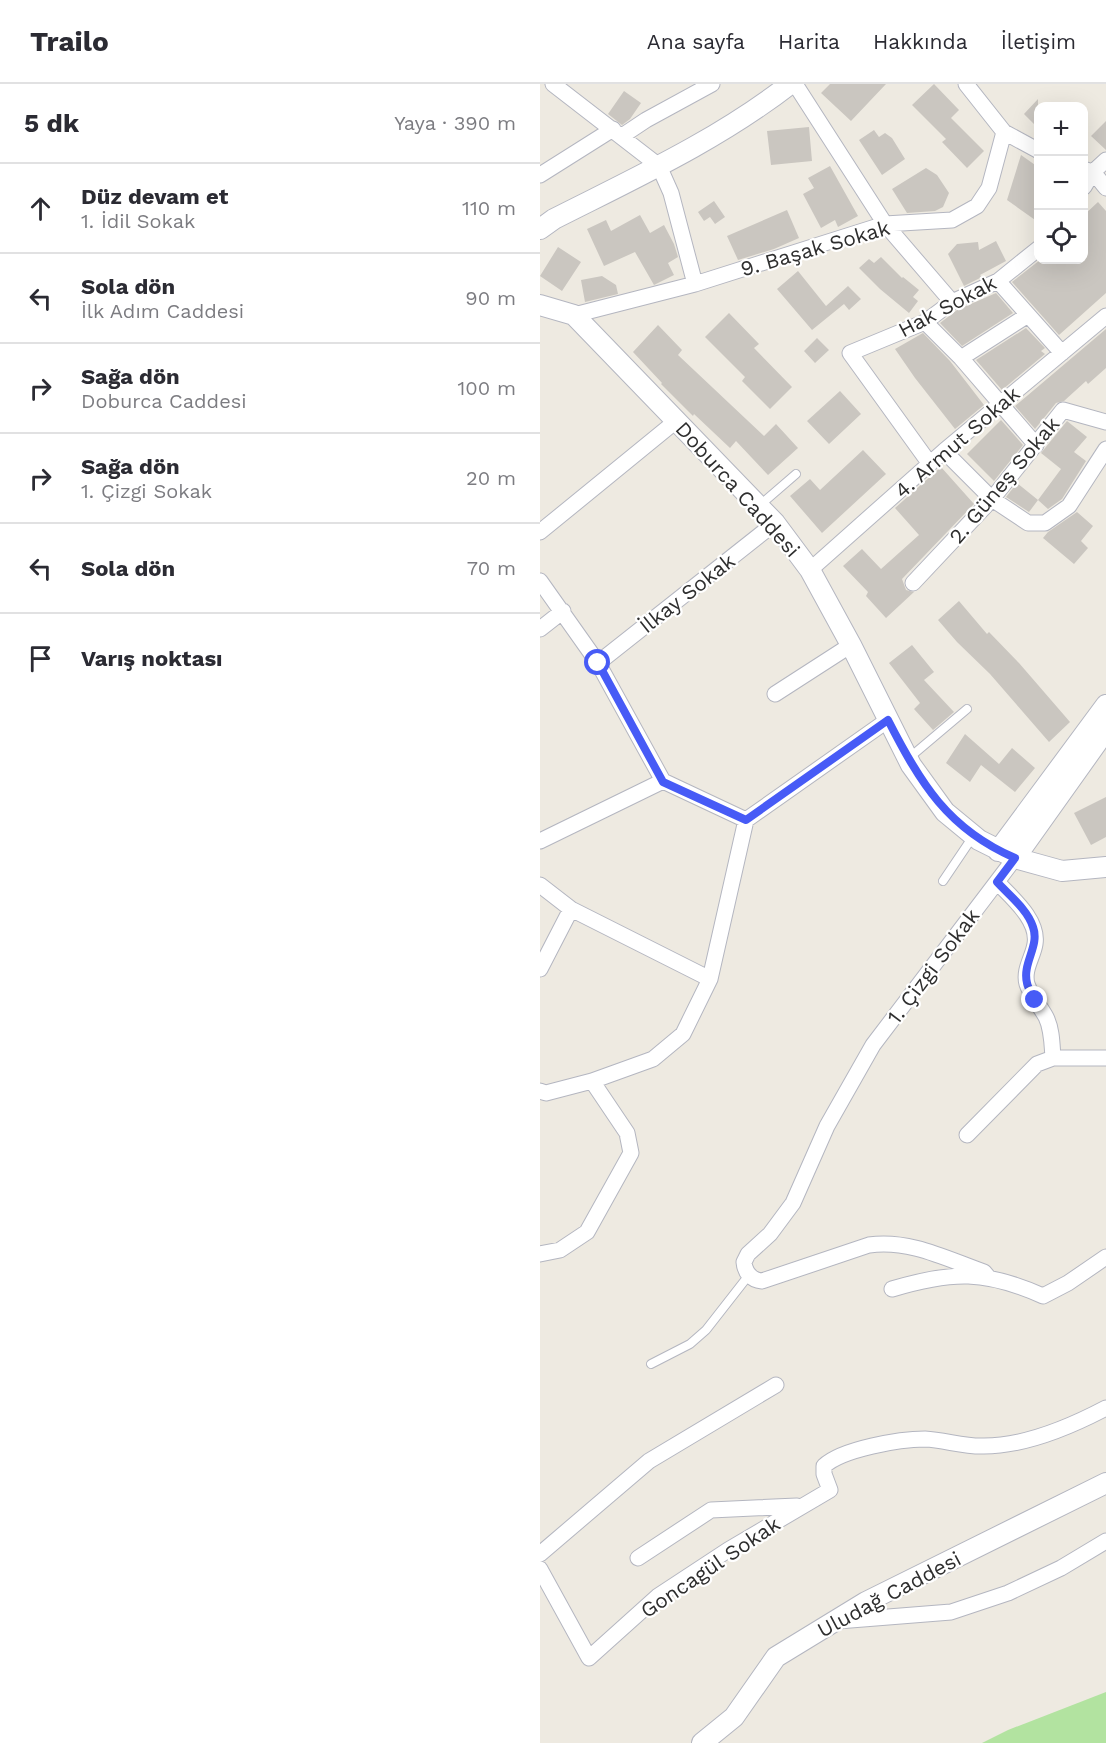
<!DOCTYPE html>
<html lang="tr">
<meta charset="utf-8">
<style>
:root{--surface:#fff;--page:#f2f2f3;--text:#2b2b33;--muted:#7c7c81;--line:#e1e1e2}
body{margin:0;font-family:"Work Sans",sans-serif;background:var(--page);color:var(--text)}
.controls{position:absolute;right:18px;top:18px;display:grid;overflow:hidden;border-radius:12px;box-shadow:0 6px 24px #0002}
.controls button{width:54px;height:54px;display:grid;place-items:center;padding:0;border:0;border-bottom:2px solid var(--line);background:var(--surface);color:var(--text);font:30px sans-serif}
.stop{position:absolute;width:18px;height:18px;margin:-14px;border:4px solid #475bf6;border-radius:50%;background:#fff}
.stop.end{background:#475bf6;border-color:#fff;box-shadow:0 2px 6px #0008}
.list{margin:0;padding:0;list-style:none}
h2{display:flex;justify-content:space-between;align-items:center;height:78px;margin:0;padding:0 24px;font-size:26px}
h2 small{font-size:20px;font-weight:400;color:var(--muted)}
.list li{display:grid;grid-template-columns:39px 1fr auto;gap:18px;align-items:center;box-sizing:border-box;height:90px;padding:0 24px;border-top:2px solid var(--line)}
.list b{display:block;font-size:22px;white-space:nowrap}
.list p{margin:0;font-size:20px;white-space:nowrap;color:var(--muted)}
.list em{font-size:20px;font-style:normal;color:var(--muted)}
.icon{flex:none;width:33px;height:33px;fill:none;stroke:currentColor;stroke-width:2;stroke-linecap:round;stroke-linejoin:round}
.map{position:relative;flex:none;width:566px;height:1659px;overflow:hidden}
header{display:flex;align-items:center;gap:36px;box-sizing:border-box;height:84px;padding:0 30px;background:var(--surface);border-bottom:2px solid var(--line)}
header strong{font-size:28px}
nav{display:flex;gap:33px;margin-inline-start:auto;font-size:21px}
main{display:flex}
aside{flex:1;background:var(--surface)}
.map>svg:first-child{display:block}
</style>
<header>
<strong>Trailo</strong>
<nav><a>Ana sayfa</a><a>Harita</a><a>Hakkında</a><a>İletişim</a></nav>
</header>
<main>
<aside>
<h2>5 dk<small>Yaya · 390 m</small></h2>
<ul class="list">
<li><svg class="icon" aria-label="ahead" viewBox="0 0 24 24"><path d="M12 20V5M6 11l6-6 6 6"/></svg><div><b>Düz devam et</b><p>1. İdil Sokak</p></div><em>110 m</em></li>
<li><svg class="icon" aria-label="left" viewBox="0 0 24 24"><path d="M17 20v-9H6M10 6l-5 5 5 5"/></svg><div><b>Sola dön</b><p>İlk Adım Caddesi</p></div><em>90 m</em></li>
<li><svg class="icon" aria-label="right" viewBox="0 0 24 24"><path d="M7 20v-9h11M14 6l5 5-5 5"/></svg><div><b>Sağa dön</b><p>Doburca Caddesi</p></div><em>100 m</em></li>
<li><svg class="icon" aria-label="right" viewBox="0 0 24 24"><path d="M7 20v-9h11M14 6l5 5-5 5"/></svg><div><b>Sağa dön</b><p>1. Çizgi Sokak</p></div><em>20 m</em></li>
<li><svg class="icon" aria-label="left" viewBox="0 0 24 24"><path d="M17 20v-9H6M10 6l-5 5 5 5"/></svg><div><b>Sola dön</b></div><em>70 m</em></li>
<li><svg class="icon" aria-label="arrive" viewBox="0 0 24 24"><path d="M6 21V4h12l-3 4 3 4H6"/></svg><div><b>Varış noktası</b></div></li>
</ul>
</aside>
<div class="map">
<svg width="566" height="1659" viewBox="0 0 566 1659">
<rect width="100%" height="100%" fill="#eeeae1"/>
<path fill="#b2e3a0" d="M566,1608V1659H442L468,1646Z"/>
<path fill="#cac6c0" d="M290,0H346L311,37L281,9Z
M394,0L419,26L411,34L444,67L427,84L402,58L406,55L372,21Z
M84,7L101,19L90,35L82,41L68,30Z
M498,15V44L484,30Z
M566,37V66L551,52Z
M269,43L272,77L231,81L227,47Z
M334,46L339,53L345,49L352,54L365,75L342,91L319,56Z
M481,71L498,83V138L467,116Z
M290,82L318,132L298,143L295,136L281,144L263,110L274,104L268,94Z
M386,84L397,91L409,109L403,123L395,127L367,129L352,105Z
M174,117L185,133L175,140L170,133L164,137L158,128Z
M558,118L566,127V209L519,251L472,198L500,176H543V132Z
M247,126L259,154L234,165L198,176L187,152Z
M100,131L110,149L124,141L134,160L138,173L128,179L134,191L114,201L95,168L64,182L47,145L66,136L71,147Z
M456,157L466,177L440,191L442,193L424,202L408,170L417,160L438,158L439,166Z
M18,163L41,178L22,207L0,192Z
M341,173L362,194L363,193L379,206L373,213L378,217L369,229L340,205L319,184L329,175L334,179Z
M258,187L286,222L308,202L321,215L309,226L304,220L272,246L237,205Z
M62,192L76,201L78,210L45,218L41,196Z
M456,209L473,229L422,262L400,239L417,226Z
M189,229L219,260L214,264L252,303L230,325L202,297L205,293L165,253Z
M118,241L142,266L138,271L224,352L236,340L258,364L228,391L196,357L190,364L154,330L153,332L121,300L122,299L93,268Z
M486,244L505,264L501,267L505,270L462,306L436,276Z
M566,245V284L548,300L546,297L524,317L516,319L495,345L475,322Z
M383,249L410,277L444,321L415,345L375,294L355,265Z
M277,254L289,266L275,279L264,267Z
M300,307L321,330L289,360L267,337Z
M461,336L483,361L454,397L427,370Z
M527,337L547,353L534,368L546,377L522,415L508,425L498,416L489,428L466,413L477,399L498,416L521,385L501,369Z
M323,366L346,390L282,449L250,412L270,395L280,406Z
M401,383L434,420L362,495L366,506L374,508L346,534L326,512L328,508L303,482L322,465L341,485L379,451L355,424Z
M537,428L553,442L541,457L548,464L534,480L503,454L508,448Z
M419,517L447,550L449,548L479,579L530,638L509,658L450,590L417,558L398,536Z
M372,561L394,588L384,596L414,628L393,646L374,625L380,619L349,579Z
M425,650L459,680L472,664L495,684L475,708L441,681L430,698L406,679Z
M566,713V753L551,761L534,729Z"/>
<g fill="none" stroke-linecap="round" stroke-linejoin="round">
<g stroke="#b4b6c0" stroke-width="10">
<path id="lane" d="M219,422L256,390
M369,674L427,625
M403,797L434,751
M111,1280L150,1260L166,1246L209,1191"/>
</g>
<g stroke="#b4b6c0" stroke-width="17">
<path id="street" d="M13,0L119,82L131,109L155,200
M255,0L345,140L412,218
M426,0L464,48L499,67
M82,52L106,36L172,0
M546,86L553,88L566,104
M0,91L73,45
M544,103L553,88L566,76
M458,197L522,269
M34,231L155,200L345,140L412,136L437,122L449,104L464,48
M385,238L421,274L496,361
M421,274L488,231
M404,367L452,415L488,439H505L529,422L566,365
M390,380L310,269L385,238L412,218L458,197L499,164
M0,448L136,337
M270,486L404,367L566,232
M0,497L58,579L123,697L206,736
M373,499L452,415L523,326L566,338
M0,545L23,527
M58,579L235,439
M235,610L311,561
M0,757L123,697
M457,798C472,814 499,836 495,860C493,873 483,886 487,900C491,912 500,922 506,933C512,945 512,960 513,974
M0,801L31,825L170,895
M0,885L31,825
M0,1007L6,1009L52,997L113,975L143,950L170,895L206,736L348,636
M427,1051L497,980L513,974H566
M0,1170L20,1166L47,1148L91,1069L87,1049L52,997
M449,1194L444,1188C407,1175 369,1155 329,1161L222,1197C211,1196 205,1189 204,1178L208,1170L230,1150L253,1119L287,1042L333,961L475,774
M352,1205C412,1187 445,1186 503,1212L528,1199L566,1173
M0,1470L109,1377L236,1301
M98,1474L171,1426L257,1422
M0,1485L49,1574L118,1512L188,1466L290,1406L284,1390V1382C302,1365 360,1355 385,1355C405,1356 425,1363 444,1362C486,1362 530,1343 566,1324
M298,1537L411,1528L468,1509L521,1484L566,1457"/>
</g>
<g stroke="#b4b6c0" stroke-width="22">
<path id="secondary" d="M0,145L14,135C95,94 178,56 250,0
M0,221L34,231L235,439L270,486L311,561L371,681L405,728L439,756L475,774L522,787L566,783
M458,767L566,621
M475,774L566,646
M162,1659L194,1633L236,1573L326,1518L566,1399"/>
</g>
<use href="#lane" stroke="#fff" stroke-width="8"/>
<use href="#street" stroke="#fff" stroke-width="15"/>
<use href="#secondary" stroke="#fff" stroke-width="20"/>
</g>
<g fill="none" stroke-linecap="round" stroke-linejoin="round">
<path stroke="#475bf6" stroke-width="8" d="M58,579L123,698L206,736L348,636C380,699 408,745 475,774L457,798C469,811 488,826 493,843C500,862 482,879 487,899C488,905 493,911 495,916"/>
</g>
<g text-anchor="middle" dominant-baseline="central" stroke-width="4.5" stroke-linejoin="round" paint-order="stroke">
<g font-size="21" fill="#2e2e2e" stroke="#fff">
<text transform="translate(275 164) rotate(-16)">9. Başak Sokak</text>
<text transform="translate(407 222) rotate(-28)">Hak Sokak</text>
<text transform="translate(417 358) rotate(-41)">4. Armut Sokak</text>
<text transform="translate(464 396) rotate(-50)">2. Güneş Sokak</text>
<text transform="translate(198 405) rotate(48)">Doburca Caddesi</text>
<text transform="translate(147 509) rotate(-38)">İlkay Sokak</text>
<text transform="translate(393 882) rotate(-53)">1. Çizgi Sokak</text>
<text transform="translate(170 1483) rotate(-34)">Goncagül Sokak</text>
<text transform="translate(349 1510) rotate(-28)">Uludağ Caddesi</text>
</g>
</g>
</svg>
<div class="controls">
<button>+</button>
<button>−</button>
<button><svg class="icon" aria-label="locate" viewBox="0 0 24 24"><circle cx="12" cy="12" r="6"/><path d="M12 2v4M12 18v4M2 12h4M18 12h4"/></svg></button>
</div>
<div class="stop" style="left:58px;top:579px"></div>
<div class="stop end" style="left:495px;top:916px"></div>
</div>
</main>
